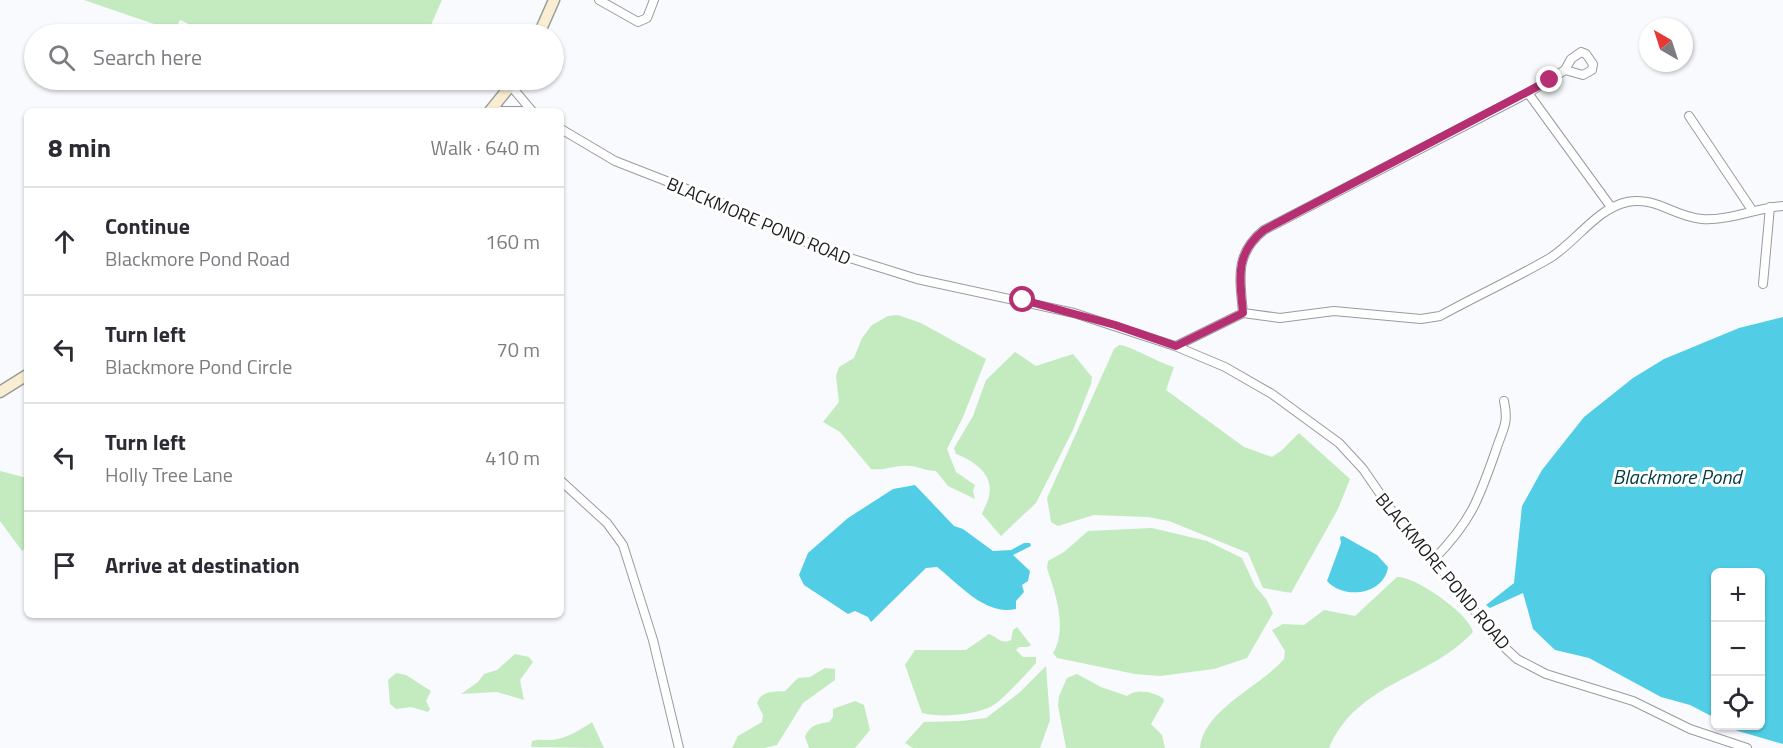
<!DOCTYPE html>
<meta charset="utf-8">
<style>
:root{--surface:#fff;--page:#f7f7f7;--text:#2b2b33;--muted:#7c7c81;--line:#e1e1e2}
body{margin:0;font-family:"Titillium Web",sans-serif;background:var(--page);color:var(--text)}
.controls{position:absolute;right:18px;bottom:18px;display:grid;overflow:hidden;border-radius:9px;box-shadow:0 2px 4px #0004}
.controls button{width:54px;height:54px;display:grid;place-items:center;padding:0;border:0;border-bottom:2px solid var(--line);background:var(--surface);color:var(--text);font:30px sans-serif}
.compass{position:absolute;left:1639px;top:18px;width:54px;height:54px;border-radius:50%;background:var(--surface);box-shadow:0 2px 4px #0004;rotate:321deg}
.stop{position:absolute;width:18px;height:18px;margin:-14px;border:4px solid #b62f72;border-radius:50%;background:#fff}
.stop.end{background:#b62f72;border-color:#fff;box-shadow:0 2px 6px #0008}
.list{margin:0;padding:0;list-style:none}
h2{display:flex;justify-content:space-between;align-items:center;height:78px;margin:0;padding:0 24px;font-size:26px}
h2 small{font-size:20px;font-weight:400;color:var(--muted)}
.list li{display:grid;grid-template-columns:39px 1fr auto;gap:18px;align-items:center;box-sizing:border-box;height:108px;padding:0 24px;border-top:2px solid var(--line)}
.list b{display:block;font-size:22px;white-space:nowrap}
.list p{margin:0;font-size:20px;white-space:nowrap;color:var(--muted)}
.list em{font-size:20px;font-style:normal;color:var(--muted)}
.icon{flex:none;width:33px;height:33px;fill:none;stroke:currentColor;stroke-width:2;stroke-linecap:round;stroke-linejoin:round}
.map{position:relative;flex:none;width:1783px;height:748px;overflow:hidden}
.search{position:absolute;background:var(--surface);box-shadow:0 2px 4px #0004;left:24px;top:24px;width:540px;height:66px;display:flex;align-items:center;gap:15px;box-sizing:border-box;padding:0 21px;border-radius:33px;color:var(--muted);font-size:22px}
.panel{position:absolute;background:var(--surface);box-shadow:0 2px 4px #0004;left:24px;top:108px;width:540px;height:510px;border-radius:9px}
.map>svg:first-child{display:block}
</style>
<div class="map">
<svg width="1783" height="748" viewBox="0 0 1783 748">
<rect width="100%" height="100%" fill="#f8fafd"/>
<path fill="#c4eabf" d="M84,0H442L427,34H281L266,30L262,34H210L180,20L177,26L157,25Z
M898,315L921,323L986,359L963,417L947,449L956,472L975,485L973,491L975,499L948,486L936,471C926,471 920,467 911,466C897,464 884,471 871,469L840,432L823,422L839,402L836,376L839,367L854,358L862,338L872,325L888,316Z
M1119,345C1127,344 1161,364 1174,367L1166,390L1244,447L1272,457L1282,450L1299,433L1350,479L1338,509L1291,593L1263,588L1248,553L1169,521L1148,517L1094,515L1058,526L1051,522L1047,498L1114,349Z
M1015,352L1036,366L1073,354L1092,377L1091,384L1073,430L1036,503L1001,536L982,514C984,508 988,502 989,496C994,474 974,461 956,454L954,448L973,416L986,380Z
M0,471L27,478V546L22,551L0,521Z
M1152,528L1207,541L1242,558L1255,586L1266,599L1273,613L1247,658L1214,669L1160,676L1135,674L1057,658L1053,653C1068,628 1055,593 1047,568L1048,561L1064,552L1088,531Z
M1397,577C1416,576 1470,615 1473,632C1430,679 1357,682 1329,748H1200C1203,710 1261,686 1284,659L1285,651L1272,630L1283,624L1304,625L1324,610L1355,616Z
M1017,627L1031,645L1028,647H1019L1016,650L1023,657H1036V663C1028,672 1002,701 992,706C975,715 940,718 922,713L905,665L915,650H966L989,634C998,637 1001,645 1011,640L1013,630Z
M515,654L529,657L533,662L520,680L524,700L497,692L461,694L478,682L484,674L497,670Z
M1046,666L1050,720L1040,748H913L905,743L924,722L962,721L986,718L1019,693Z
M825,668L835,669V680L803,703L777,745L764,748H732L738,736L762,722L763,715L757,703C762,690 774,692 785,691L798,678L810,677Z
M396,673L406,675L431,691L426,701L430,709L428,712L411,707L396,709L390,704L388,680Z
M1077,674L1101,687L1127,696C1137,688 1152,692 1163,698L1164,701L1151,724L1162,735L1165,748H1066L1058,706L1059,696L1067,678Z
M855,701L864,705L870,730L855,748H809L805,737C810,725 817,724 829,722L833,717V709Z
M592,722L604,748L531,747L532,741C539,739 544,740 551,740C566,739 580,730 592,722Z"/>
<path fill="#51cee6" d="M1783,317V744L1738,731L1727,726H1760V572H1716L1715,718L1690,705L1661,697L1589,658L1555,650L1533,629L1523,593L1490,608L1486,605L1514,583L1522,506L1542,470L1584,417L1633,378L1664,359L1739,328Z
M915,485L954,526L963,529L993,551L1011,550L1024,543H1030L1031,546L1013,555L1030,571L1028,581L1022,585L1024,592L1016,601V609C985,616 959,584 937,567L926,568L871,622L868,617L855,611L848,614L804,585L799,575L808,553L848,518L893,489Z
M1343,536L1377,555L1388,567C1384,595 1344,600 1327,581L1341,543L1340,537Z"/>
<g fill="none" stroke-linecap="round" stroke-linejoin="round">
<g stroke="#999b9e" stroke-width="10">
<path id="minor" d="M599,0L638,22L647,18L654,0
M511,86L532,111
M1528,93L1611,207
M500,111H522
M1689,116L1752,210
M561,129L615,161L720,202L821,249L917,279L1074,313L1175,346L1225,367L1272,394L1339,443L1363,469L1405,530L1453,583L1500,643L1517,659L1546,674L1633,701L1690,729L1747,748
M1763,284L1770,207
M1243,313C1240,279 1234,254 1264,230L1528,93L1565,70L1583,75L1592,70L1593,64L1586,54L1581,52L1571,59L1565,70
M1176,346L1243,313L1280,318L1334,311L1421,319L1440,316C1476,296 1514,279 1550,258C1576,242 1596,209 1627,202C1655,196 1675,217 1702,219C1728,221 1756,208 1783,206
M561,481L607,523L623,545L653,640L679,748
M1433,560C1471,522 1479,499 1496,450C1503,428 1509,424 1504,401"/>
</g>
<g stroke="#999b9e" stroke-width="13">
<path id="secondary" d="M539,34L554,0
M490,111L515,80
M0,392L27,375"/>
</g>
<use href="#minor" stroke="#fff" stroke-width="8"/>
<use href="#secondary" stroke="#faeed2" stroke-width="10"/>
</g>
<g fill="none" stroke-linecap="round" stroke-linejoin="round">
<path stroke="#b62f72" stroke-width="8" d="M1023,300L1115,325L1176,346L1243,313C1240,279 1234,254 1264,230L1550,80"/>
</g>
<g text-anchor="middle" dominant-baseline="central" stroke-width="6" stroke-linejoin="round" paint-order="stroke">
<g font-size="18" fill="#1c1c1e" stroke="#fff">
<text transform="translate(759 221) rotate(23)">BLACKMORE POND ROAD</text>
<text transform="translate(1443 571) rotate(50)">BLACKMORE POND ROAD</text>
</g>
<g font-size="20" font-style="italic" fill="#003a44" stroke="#fff">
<text x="1677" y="476">Blackmore Pond</text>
</g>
</g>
</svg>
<div class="controls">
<button>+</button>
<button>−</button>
<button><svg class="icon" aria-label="locate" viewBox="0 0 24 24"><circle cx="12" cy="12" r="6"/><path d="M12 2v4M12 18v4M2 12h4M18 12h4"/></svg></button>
</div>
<svg class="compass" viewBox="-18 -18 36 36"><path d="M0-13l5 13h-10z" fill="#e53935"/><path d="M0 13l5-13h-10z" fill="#7c7c81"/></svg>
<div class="stop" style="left:1023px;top:300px"></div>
<div class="stop end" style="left:1550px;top:80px"></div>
<div class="search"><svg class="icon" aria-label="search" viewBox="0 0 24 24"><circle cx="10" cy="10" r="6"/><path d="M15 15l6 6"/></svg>Search here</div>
<section class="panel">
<h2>8 min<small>Walk · 640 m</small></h2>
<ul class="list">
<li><svg class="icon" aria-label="ahead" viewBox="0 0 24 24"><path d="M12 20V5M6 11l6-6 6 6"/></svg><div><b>Continue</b><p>Blackmore Pond Road</p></div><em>160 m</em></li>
<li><svg class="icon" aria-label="left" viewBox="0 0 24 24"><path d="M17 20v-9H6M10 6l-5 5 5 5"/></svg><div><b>Turn left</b><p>Blackmore Pond Circle</p></div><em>70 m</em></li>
<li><svg class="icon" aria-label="left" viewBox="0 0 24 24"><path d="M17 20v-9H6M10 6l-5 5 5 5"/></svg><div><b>Turn left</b><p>Holly Tree Lane</p></div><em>410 m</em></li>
<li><svg class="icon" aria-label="arrive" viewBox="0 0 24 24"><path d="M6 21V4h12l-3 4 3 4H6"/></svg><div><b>Arrive at destination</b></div></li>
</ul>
</section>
</div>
